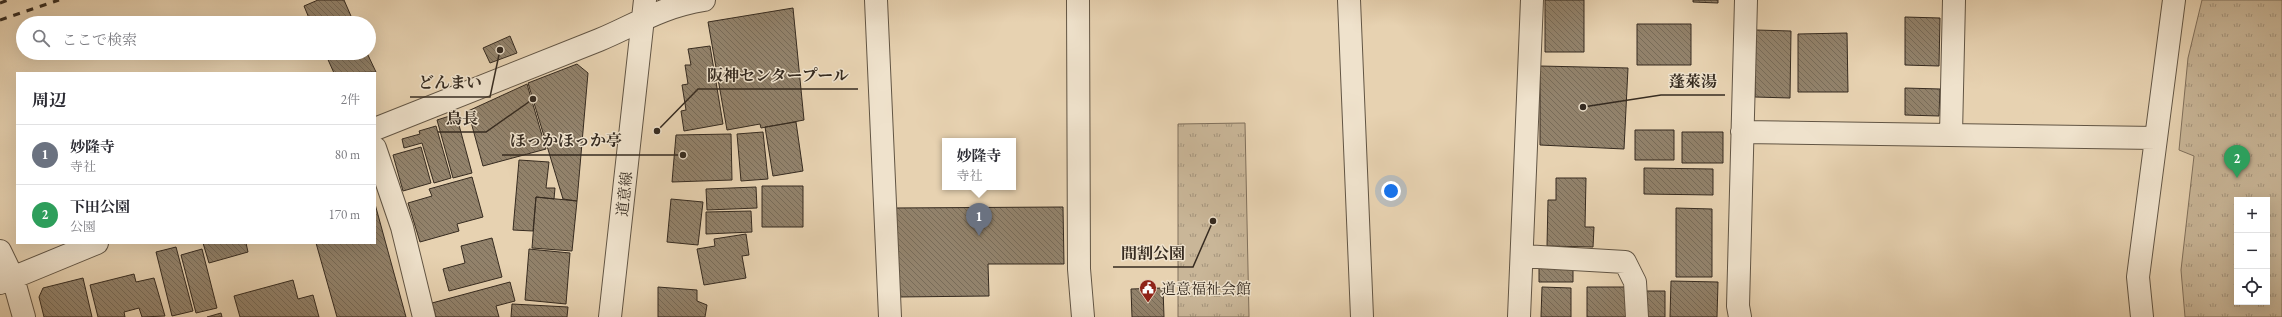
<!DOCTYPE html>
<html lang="ja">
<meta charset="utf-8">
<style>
:root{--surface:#fff;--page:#f7f7f7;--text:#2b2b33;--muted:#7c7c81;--line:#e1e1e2;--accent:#1a73e8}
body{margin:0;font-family:"EB Garamond","Noto Serif JP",serif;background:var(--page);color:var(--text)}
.controls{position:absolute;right:12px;bottom:12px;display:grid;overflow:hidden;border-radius:0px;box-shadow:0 4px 16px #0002}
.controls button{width:36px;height:36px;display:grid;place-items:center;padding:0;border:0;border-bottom:1px solid var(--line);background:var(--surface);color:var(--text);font:20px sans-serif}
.you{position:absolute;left:1391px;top:191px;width:14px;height:14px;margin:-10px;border:3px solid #fff;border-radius:50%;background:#1a73e8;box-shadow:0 0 0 6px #1a73e833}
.badge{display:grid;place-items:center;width:26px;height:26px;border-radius:50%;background:var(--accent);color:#fff;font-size:13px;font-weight:700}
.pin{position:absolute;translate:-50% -33px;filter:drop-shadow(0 1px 2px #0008)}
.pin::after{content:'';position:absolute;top:21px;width:14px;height:12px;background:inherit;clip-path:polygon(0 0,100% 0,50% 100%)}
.popup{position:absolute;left:942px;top:138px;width:74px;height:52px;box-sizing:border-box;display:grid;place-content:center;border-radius:0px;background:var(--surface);filter:drop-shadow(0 1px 3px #0005);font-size:13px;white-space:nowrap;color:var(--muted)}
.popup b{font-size:15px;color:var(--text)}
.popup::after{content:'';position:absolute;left:50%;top:100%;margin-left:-8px;border:8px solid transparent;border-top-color:var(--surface)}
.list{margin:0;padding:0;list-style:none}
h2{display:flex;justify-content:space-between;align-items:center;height:52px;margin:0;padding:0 16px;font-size:17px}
h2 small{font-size:13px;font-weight:400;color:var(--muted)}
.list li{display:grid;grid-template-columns:26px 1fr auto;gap:12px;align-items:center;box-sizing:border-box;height:60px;padding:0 16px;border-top:1px solid var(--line)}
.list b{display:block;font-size:15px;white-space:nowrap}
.list p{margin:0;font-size:13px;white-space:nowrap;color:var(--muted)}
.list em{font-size:13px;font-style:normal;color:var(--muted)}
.icon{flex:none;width:22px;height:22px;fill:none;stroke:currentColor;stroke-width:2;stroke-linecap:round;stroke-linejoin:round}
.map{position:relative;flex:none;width:2282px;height:317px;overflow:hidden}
.search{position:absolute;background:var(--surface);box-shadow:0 4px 16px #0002;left:16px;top:16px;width:360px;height:44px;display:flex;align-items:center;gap:10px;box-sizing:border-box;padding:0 14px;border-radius:22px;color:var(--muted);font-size:15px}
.panel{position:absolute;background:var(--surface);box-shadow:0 4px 16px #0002;left:16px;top:72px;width:360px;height:172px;border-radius:0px}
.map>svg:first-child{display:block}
</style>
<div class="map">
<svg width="2282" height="317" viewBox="0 0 2282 317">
<defs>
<pattern id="grass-tufts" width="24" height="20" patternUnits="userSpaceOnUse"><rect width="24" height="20" fill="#c9b698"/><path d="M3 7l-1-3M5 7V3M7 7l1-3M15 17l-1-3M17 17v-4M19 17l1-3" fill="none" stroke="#a4947c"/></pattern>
<pattern id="building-back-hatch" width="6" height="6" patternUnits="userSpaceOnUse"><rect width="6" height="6" fill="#92826b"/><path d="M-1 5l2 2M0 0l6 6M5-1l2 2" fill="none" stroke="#786b58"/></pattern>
</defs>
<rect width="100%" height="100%" fill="#e7d2b1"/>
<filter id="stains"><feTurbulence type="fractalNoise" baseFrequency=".005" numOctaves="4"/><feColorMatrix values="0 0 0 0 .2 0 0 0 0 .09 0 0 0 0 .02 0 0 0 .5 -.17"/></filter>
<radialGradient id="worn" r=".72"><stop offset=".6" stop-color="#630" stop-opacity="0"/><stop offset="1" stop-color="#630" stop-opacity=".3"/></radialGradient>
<path fill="url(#grass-tufts)" stroke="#80705c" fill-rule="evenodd" d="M2202,0H2282V317H2185L2181,270L2194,156L2179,150L2188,58ZM2237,200H2267V302H2237Z
M1245,123L1249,317H1178V124Z"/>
<path fill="url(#building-back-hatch)" stroke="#362b20" d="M318,0H344L354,23H311L304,6Z
M1545,0H1584V52H1545Z
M1693,0H1718V3L1693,2Z
M793,8L804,120L761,128L760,124L727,130L708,22Z
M1905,17L1940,18L1939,66L1905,65Z
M1637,24H1691V65H1637Z
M1756,30L1791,31L1790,98L1755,97Z
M1847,33L1848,92H1798V34Z
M510,36L517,53L490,63L483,48Z
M710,46L723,124L684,131L681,111L686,110L682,85L688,84L685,65H691L688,49Z
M325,53H367L376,72L334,73Z
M577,64L588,73L577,201L563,199L528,83Z
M1540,66L1628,68L1624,149L1540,145Z
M527,84L546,149L483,166L468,111Z
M1905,88L1940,89L1939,116L1905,115Z
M456,114L472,173L453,178L437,120Z
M796,122L803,171L773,176L765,127Z
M436,126L451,178L434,183L422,143L404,148L402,139L420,134L419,131Z
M1635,130H1674V160H1635Z
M763,132L768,179L741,181L737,134Z
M1682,132H1723V163H1682Z
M731,134L732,180L672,182L676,135Z
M421,147L431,183L403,191L393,155Z
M519,160L549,162L546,188H555L554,199L536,197L533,231L513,230Z
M1644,168L1713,169V195L1644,194Z
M472,177L483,217L457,224L459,231L420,242L408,203L432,196L429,189Z
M1556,178H1586L1585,227H1594L1593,247L1547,246L1548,200H1556Z
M762,186H803V227H762Z
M756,187L757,208L707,210L706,189Z
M536,197L577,201L572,251L532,248Z
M671,199L703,202L698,245L667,242Z
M375,204L406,317H337L316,243H375Z
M1063,207L1064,264H988L989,296L898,297L893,208Z
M1676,208L1712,209V277H1676Z
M751,211L752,232L706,234V212Z
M746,234L749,255L742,256L746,278L704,285L697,249L715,246L714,239Z
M492,238L502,277L449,291L443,269L465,263L461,246Z
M203,243H246L248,252L209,263Z
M176,247L193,311L172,316L156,252Z
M202,249L217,308L196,313L181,255Z
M529,249L570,253L566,304L525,300Z
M1539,265L1573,266V282H1539Z
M134,274L136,282L154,278L165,316L142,317L139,308L124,312L125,317H98L90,285Z
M83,278L92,317H44L39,297L43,288Z
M293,280L298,299L313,295L319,317H240L234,296Z
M1671,281L1718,282L1717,317H1670Z
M510,282L515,301L496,306L499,317H436L432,303Z
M658,287L697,290V301L707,305L705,317H658Z
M1542,287L1571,288V317H1541Z
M1587,287H1626V317H1587Z
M1163,288L1164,317H1132L1131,289Z
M1645,291H1665V317H1645Z
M512,304L568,307L567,317H511Z
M221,313L222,317H207Z"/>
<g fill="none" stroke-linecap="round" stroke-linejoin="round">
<g stroke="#625544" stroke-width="24">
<path id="minor" d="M876,0L890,317
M1078,0L1079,269L1083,317
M1349,0L1362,317
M375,129C450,99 525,70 599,40C637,24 661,7 704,0
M1742,132L2156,138
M1951,134L1954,0
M375,148L402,227L424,317
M0,251L13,278L24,317
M1522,256L1625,262L1635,282L1637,317
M0,283L97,243
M610,317L645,0
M1519,317L1532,0
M1740,317L1738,306L1746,0
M2142,317L2138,277L2174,0"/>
</g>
<use href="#minor" stroke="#efe2cc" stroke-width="22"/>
<path stroke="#362b20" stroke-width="3" stroke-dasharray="7 7" stroke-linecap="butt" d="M0,3L8,0
M0,20L59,0"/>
</g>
<defs>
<g id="civic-pin" transform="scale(0.9)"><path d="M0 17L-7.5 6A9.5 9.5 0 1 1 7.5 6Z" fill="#8f2418" stroke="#efe2cc"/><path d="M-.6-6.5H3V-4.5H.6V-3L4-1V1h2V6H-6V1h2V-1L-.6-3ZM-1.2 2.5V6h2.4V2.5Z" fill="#fff"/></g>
</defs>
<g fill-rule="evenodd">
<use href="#civic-pin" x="1148" y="288"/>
</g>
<g text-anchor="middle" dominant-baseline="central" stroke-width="3" stroke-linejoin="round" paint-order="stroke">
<g font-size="15" fill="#362b20" stroke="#efe2cc">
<text transform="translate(624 194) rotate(-84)">道意線</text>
</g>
<g font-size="15" fill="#362b20" stroke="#efe2cc" text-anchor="start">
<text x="1161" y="288">道意福祉会館</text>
</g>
</g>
<path fill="none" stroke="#362b20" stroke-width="1.5" d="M657 131L698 89H858M1583 107L1661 95H1725M500 50L490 97H410M533 99L486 132H438M683 155L630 155H502M1213 221L1193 267H1113"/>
<g fill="#362b20" stroke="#efe2cc" stroke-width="1.5">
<circle cx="657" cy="131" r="4"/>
<circle cx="1583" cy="107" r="4"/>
<circle cx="500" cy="50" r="4"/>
<circle cx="533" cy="99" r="4"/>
<circle cx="683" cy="155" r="4"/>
<circle cx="1213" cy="221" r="4"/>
</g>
<g font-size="16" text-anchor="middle" font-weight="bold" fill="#362b20" stroke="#efe2cc" stroke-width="3" stroke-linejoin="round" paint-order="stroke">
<text x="778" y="81">阪神センタープール</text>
<text x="1693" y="87">蓬萊湯</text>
<text x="450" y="88">どんまい</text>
<text x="462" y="124">鳥長</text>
<text x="566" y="146">ほっかほっか亭</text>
<text x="1153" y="259">間割公園</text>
</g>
<rect width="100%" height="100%" filter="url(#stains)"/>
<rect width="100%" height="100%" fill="url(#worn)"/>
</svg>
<div class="controls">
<button>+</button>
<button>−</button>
<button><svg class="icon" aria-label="locate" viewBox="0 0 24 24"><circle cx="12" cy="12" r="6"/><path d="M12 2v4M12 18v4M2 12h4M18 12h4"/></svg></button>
</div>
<div class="you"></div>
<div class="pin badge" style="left:979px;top:236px;background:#6b7280">1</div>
<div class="popup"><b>妙隆寺</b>寺社</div>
<div class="pin badge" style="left:2237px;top:178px;background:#2e9e5b">2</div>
<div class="search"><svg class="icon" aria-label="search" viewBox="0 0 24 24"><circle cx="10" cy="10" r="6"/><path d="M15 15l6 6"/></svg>ここで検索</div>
<section class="panel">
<h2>周辺<small>2件</small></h2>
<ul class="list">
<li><span class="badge" style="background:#6b7280">1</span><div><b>妙隆寺</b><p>寺社</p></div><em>80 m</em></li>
<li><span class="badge" style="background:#2e9e5b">2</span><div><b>下田公園</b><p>公園</p></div><em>170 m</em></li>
</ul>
</section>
</div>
